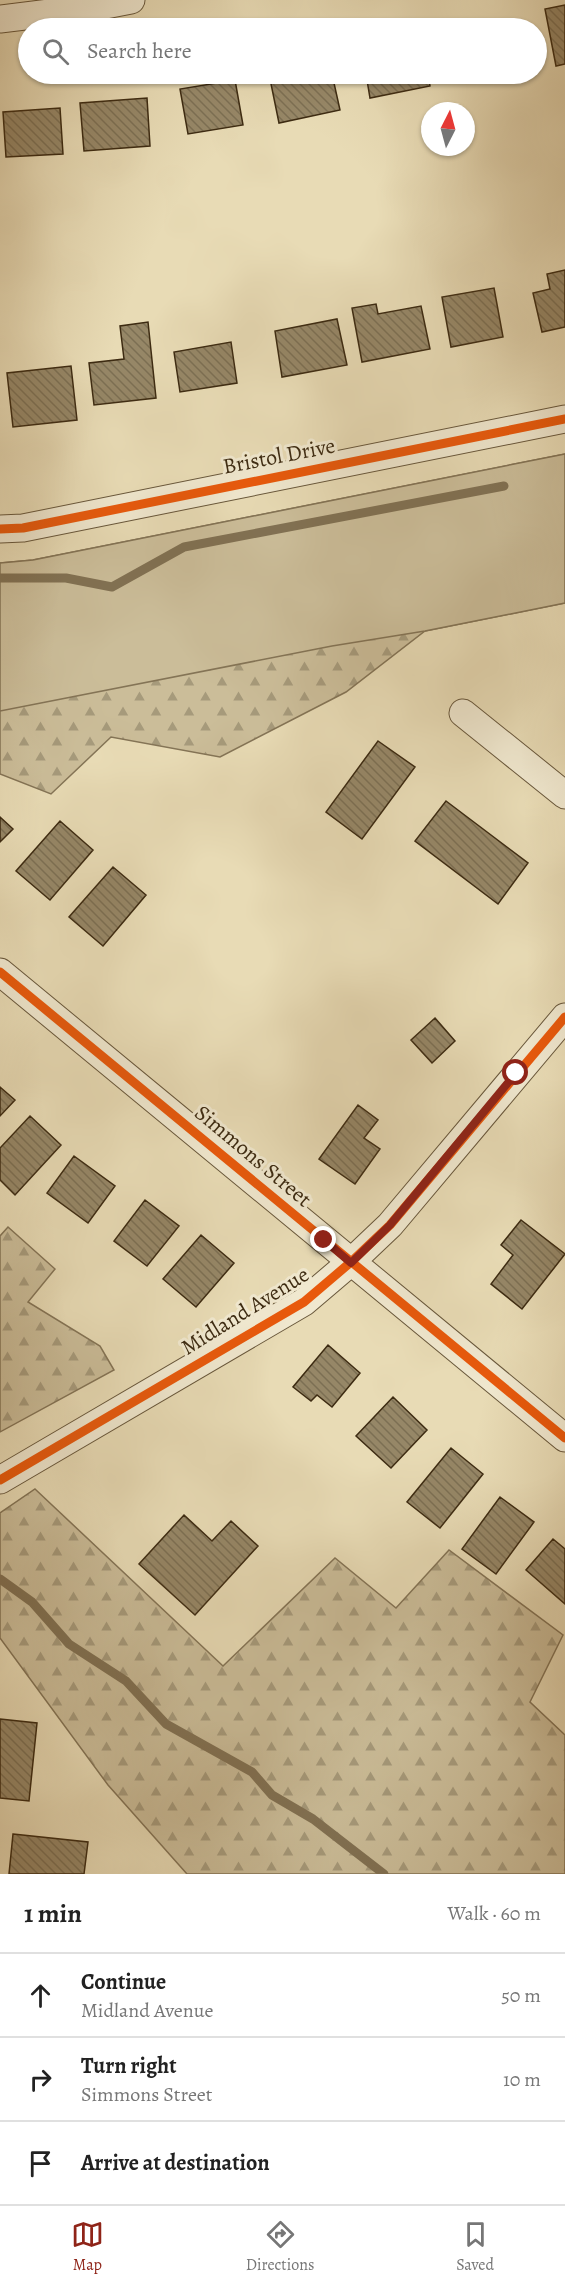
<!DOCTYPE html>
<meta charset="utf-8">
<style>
:root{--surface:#fff;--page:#f2f2f2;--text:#222;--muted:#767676;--line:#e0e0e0;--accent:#8f2418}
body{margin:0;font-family:Alegreya,serif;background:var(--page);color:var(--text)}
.compass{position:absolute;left:421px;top:102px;width:54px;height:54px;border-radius:50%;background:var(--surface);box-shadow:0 2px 4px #0004;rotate:6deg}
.stop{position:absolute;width:18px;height:18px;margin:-14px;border:4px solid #8f2418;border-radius:50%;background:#fff}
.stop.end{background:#8f2418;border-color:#fff;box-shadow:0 2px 6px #0008}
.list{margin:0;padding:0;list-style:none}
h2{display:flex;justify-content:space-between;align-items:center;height:78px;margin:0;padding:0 24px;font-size:26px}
h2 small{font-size:20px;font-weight:400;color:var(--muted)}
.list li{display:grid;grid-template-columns:39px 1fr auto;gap:18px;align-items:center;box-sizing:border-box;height:84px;padding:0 24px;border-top:2px solid var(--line)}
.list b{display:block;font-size:22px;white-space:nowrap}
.list p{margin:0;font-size:20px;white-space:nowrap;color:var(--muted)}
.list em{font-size:20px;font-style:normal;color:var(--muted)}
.icon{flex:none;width:33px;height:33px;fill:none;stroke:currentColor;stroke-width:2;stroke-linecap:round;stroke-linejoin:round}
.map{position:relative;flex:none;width:565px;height:1874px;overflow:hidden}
.search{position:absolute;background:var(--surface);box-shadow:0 2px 4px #0004;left:18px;right:18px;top:18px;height:66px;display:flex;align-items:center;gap:15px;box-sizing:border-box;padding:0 21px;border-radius:33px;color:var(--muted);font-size:22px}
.sheet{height:330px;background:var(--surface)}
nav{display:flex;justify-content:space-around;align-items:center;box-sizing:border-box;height:84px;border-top:2px solid var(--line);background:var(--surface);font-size:16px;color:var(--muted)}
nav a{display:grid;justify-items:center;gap:3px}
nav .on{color:var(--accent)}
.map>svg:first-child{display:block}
</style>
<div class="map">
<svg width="565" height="1874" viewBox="0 0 565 1874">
<defs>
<pattern id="forest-firs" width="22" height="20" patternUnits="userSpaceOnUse" patternTransform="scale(1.5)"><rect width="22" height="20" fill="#cbbd99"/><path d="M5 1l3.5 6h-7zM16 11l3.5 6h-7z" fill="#a69a7b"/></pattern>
<pattern id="building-back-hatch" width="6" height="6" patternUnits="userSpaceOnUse" patternTransform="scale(1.5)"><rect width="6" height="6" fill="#968767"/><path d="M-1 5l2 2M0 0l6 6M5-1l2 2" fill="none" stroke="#7c6f53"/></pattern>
</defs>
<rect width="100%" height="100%" fill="#e8dbb5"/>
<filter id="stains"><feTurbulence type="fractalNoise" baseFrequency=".00333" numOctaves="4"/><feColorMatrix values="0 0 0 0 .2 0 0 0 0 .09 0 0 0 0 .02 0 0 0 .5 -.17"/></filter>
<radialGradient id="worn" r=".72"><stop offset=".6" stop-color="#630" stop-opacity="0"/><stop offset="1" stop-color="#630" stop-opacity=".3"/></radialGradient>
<path fill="url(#forest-firs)" stroke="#847456" stroke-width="1.5" d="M565,454V603L425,631L346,692L220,757L111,737L51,794L0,774V563L33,560Z
M8,1227L55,1269L28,1302L100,1346L114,1370L0,1432V1236Z
M35,1489L223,1666L335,1558L396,1608L449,1550L563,1635L530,1702L565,1735V1874H187L108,1785L0,1638V1513Z"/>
<path fill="#cbbd99" stroke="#847456" stroke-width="1.5" d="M565,454V603L425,631L332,646L0,711V563L33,560Z"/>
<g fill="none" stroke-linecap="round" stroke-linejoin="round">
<path stroke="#817153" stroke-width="9" d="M0,578H66L112,587L184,547L504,486
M0,1579L32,1602L69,1644L126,1681L166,1724L252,1772L272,1795L313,1819L384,1874"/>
</g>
<path fill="url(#building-back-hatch)" stroke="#3d2b12" stroke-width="1.5" d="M565,5V64L556,66L545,9Z
M509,20L510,28H466Z
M269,74H332L340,110L279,123Z
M366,74H428L430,86L370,98Z
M235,80L243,125L188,134L180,89Z
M147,98L150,146L84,151L80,103Z
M60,108L63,154L6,157L3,112Z
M565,270V327L542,332L533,293L550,289L547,274Z
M494,288L503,337L451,347L442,297Z
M376,304L378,314L421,306L430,349L362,362L352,308Z
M337,319L347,365L282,377L275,331Z
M148,322L156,398L94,405L89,363L124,359L120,326Z
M231,342L237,383L180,392L174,352Z
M71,366L77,420L13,427L7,373Z
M378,741L415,767L362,839L326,812Z
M446,801L528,863L498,904L415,841Z
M0,817L13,829L0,842Z
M60,821L93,850L50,900L16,871Z
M113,867L146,895L103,946L69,917Z
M435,1018L455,1041L432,1063L411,1040Z
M0,1087L15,1100L0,1116Z
M358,1105L378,1120L364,1138L380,1149L355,1184L319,1159Z
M30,1116L61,1145L15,1195L0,1180V1148Z
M74,1156L115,1186L88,1223L47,1193Z
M145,1200L179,1226L147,1266L114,1241Z
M521,1220L565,1254L522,1309L491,1284L513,1255L501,1245Z
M201,1235L234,1263L196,1307L163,1279Z
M328,1345L360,1373L332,1407L317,1395L311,1401L293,1387Z
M393,1397L427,1430L391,1468L356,1436Z
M451,1448L483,1474L440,1528L407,1502Z
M500,1497L534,1522L496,1574L462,1549Z
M184,1515L212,1541L231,1521L258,1546L195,1615L139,1564Z
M553,1539L565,1549V1604L526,1570Z
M0,1719L37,1723L29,1801L0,1798Z
M13,1834L88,1842L84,1874H9Z"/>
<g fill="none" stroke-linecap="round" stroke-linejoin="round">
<g stroke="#68573b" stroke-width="29">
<path id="minor" d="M0,19L90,8L131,0
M0,529L23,528L565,419
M463,713L565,795
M0,972L565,1438
M0,1480L304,1302L351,1262L390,1225L565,1017"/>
</g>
<use href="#minor" stroke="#f0e8cf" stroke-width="27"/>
<g stroke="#f0e8cf" stroke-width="13">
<path id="cycleway" d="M0,529L23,528L565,419
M0,972L565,1438
M0,1480L304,1302L351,1262L390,1225L565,1017"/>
</g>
<use href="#cycleway" stroke="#e8590c" stroke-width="9"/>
</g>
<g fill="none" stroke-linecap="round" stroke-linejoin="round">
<path stroke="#8f2418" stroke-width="8" d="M324,1240L351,1263L390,1225L516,1073"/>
</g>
<g text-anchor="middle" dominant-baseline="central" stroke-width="6" stroke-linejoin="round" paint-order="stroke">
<g font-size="22" fill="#3d2b12" stroke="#f0e8cf">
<text transform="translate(279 456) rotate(-11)">Bristol Drive</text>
<text transform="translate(253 1156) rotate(40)">Simmons Street</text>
<text transform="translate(245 1311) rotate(-32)">Midland Avenue</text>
</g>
</g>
<rect width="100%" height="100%" filter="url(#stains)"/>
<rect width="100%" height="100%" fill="url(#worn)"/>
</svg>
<svg class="compass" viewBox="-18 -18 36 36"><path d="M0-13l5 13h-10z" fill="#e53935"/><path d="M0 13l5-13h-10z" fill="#767676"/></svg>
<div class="stop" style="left:516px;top:1073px"></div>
<div class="stop end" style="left:324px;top:1240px"></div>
<div class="search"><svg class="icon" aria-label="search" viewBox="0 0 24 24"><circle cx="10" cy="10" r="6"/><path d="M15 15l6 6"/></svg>Search here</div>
</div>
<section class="sheet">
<h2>1 min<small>Walk · 60 m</small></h2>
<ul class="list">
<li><svg class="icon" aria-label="ahead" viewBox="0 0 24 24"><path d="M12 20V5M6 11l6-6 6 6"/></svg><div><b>Continue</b><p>Midland Avenue</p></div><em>50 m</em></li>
<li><svg class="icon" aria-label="right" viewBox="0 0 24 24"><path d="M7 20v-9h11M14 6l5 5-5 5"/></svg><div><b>Turn right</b><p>Simmons Street</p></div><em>10 m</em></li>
<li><svg class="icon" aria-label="arrive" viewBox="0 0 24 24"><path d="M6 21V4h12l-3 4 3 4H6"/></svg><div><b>Arrive at destination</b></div></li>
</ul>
</section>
<nav>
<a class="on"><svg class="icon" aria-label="map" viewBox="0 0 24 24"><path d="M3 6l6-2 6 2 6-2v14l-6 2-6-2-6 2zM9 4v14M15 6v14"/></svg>Map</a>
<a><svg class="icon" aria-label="directions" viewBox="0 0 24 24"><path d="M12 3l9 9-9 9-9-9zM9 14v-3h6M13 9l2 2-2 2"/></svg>Directions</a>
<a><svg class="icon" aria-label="saved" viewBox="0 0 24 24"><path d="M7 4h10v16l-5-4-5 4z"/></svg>Saved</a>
</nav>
